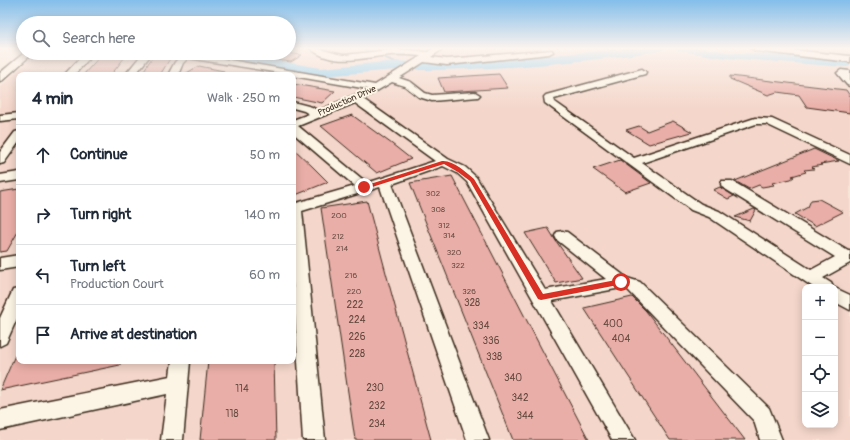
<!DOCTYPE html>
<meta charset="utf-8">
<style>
:root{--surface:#fff;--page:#f2f2f3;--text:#1f2937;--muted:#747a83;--line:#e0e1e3}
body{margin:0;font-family:Pangolin,sans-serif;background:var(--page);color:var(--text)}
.controls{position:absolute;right:12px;bottom:12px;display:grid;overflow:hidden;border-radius:8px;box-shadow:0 2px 10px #0003}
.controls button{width:36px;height:36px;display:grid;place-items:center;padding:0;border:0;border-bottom:1px solid var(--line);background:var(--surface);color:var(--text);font:20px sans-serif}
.stop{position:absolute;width:12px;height:12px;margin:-9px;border:3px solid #d93025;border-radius:50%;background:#fff}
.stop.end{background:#d93025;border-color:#fff;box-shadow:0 1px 4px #0008}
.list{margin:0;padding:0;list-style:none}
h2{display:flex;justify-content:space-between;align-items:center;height:52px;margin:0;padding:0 16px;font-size:17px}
h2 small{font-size:13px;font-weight:400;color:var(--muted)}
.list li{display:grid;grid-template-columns:26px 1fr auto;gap:12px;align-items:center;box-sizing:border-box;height:60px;padding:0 16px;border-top:1px solid var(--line)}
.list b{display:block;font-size:15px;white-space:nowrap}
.list p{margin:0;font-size:13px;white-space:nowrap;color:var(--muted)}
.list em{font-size:13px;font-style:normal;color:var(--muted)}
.icon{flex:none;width:22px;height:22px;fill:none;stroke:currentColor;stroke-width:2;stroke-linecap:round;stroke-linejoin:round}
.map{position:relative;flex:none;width:850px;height:440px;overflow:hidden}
.search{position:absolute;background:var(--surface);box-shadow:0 2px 10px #0003;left:16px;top:16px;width:280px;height:44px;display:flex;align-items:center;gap:10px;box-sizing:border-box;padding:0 14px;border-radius:22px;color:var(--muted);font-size:15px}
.panel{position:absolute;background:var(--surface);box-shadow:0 2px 10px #0003;left:16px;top:72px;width:280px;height:292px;border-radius:8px}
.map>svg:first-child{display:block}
</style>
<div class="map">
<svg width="850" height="440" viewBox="0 0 850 440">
<rect width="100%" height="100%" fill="#f8e7d9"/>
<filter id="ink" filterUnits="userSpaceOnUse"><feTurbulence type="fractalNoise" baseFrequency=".025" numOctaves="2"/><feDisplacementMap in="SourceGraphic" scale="8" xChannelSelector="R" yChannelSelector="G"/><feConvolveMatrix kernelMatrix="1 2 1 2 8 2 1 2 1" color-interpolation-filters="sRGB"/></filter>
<g filter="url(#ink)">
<path fill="#f4d6ca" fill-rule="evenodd" d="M289,48H850V440H0V87L36,53H289ZM19,75H293V361H19ZM805,287H835V425H805Z"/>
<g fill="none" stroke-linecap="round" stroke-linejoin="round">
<path stroke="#6c8c9a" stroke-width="2" d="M361,48L403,65"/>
<path fill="#8ccded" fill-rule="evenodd" d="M632,48H666L661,51C581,62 501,70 420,70L416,69L414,66L409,69L321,76L213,56L207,53H232L321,68L396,61L413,62L415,65L420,62H471Z
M673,48H704L727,52L846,59L850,60V66L846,67L727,58L678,51Z"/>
</g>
<path fill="#e9aea7" stroke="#3b2a1e" d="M103,53H128L111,75H83Z
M262,53H287L302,55L291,62L262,58Z
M168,55L171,57L160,75H141L153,56Z
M199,66L224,71V75H183Z
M499,74L508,88L444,92L438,78Z
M730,76L846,90L850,96V113L807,107L799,95L777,92L768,95L730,79Z
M293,84L335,91L322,103L293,97Z
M352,115L392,144L411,159L377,173L321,126Z
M673,121L692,132L649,144L626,130L639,126L647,131Z
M293,148L313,167L328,182L293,196Z
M814,149L839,161L820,164L822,165L812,167L814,169L804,170L806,172L792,176L794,177L791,179L772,183L774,185L762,187L759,185L749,189L735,181Z
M620,160L651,183L625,192L593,169Z
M452,176L541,348L589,440H513L410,183Z
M720,187L721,188L734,196L728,199L713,190Z
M19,189V230L7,251L0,252V192Z
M819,199L843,212L815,226L795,214L808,207L811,200Z
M367,201L386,273L431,440H355L321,208Z
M754,209L756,210L750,221L735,217Z
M548,228L556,241L582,278L556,283L525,233Z
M632,297L646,311L745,440H670L584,308Z
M19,346V361H120V365L0,390Z
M208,361H274L276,440H200Z"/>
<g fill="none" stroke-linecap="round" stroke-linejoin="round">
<g stroke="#3b2a1e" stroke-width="3">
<path id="minor" d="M310,48C323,48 333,54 345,55L397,49L428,52L434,48H444L431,57L447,59L552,50L553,52L549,54L447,65L424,62L399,78L411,82L425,93L432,95L475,92L480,95L478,97L432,101L419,97L405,86L392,82L363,99L448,159L465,167L476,177L545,290L606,279L557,240L555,236L557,232L562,231L567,232L627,278L640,282L769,408L782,440H760L754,421L628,290L621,288L552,301L635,440H612L467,182L457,173L443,166L392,184L489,440H467L380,187L302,211L325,440H303L293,282V204L355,186L293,133V120L309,114L304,111L293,108V102L312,107L318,111L368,89L293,76V75L188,58L183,63L178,75H168L175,62L180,57L170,55L169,53H189L375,85L421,56C411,55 401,54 390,55C364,57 333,68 310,48ZM355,103L435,161L367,183L298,126Z
M774,48L850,56V62L756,51L752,49Z
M24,53H33L3,80L0,81V73Z
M85,53H94L74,75H64Z
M143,53H152L135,75H125Z
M642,69L646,72L645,74L554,99L555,102L634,158L755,118L772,119L850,155V164L766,124H756L642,163L701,204L719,211L811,270L835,257L722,187L721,184L722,181H732L848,251H850V263L823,278L831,283L833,287H813L709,217L691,210L545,103L544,97L546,95Z
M841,70L850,71V86L847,85L837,73Z
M19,113V119L0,121V115Z
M19,131V142L4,163L0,164V152L15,132Z
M19,172V180L0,183V175Z
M19,255V267L0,270V258Z
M835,288L850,295V310L835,302Z
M19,289V314L6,343L0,346V318L13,290Z
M172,361H190L183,440H161L167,394L0,430V410L170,376Z"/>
</g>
<use href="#minor" fill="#fcf5e5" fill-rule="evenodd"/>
</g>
</g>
<linearGradient id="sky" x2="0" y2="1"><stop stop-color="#83beea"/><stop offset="0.44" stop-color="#fcf4ee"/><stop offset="1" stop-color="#fcf4ee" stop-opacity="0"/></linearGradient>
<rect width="850" height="110" fill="url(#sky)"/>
<path fill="#d93025" d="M442,161C453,160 466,172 474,179L543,294L621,279L625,282L623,284L541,300L538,299L470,181L458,172L444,164L366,189L361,187Z"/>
<g text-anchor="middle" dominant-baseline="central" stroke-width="4" stroke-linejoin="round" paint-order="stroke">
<g font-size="8" fill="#664b40">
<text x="433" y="193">302</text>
<text x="438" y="209">308</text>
<text x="339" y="215">200</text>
<text x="444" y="225">312</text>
<text x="449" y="235">314</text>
<text x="338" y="236">212</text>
<text x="342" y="248">214</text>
<text x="454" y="252">320</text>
<text x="458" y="265">322</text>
<text x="351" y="275">216</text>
<text x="354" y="291">220</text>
<text x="469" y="291">326</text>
</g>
<g font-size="9" fill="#3b2a1e" stroke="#fcf5e5">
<text transform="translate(347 101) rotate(-24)">Production Drive</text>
</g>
<g font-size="10" fill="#664b40">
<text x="472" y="303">328</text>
<text x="355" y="305">222</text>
<text x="357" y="320">224</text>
<text x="613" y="324">400</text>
<text x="481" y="326">334</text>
<text x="357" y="337">226</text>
<text x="621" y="339">404</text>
<text x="491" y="341">336</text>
<text x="357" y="354">228</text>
<text x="494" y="357">338</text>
<text x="513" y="378">340</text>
<text x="375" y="388">230</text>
<text x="242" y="389">114</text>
<text x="520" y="398">342</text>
<text x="377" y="406">232</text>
<text x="232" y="414">118</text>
<text x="525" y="416">344</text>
<text x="377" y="424">234</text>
</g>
</g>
</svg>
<div class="controls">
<button>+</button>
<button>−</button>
<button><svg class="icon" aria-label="locate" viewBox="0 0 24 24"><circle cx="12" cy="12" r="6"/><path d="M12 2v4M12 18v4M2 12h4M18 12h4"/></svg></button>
<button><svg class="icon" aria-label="layers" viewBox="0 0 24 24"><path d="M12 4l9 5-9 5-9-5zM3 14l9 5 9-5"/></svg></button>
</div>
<div class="stop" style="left:621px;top:282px"></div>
<div class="stop end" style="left:364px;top:187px"></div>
<div class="search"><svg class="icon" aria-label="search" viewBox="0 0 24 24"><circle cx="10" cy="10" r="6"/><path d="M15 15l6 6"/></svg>Search here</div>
<section class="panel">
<h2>4 min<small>Walk · 250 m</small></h2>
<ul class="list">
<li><svg class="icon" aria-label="ahead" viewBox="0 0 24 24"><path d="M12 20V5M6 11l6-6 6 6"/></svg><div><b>Continue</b></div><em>50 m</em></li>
<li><svg class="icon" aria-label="right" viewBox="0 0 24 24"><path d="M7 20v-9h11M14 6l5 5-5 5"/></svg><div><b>Turn right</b></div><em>140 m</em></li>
<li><svg class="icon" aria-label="left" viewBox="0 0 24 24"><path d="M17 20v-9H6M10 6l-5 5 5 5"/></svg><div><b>Turn left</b><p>Production Court</p></div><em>60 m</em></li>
<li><svg class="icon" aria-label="arrive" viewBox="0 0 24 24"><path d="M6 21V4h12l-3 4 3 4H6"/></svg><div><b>Arrive at destination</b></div></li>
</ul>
</section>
</div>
